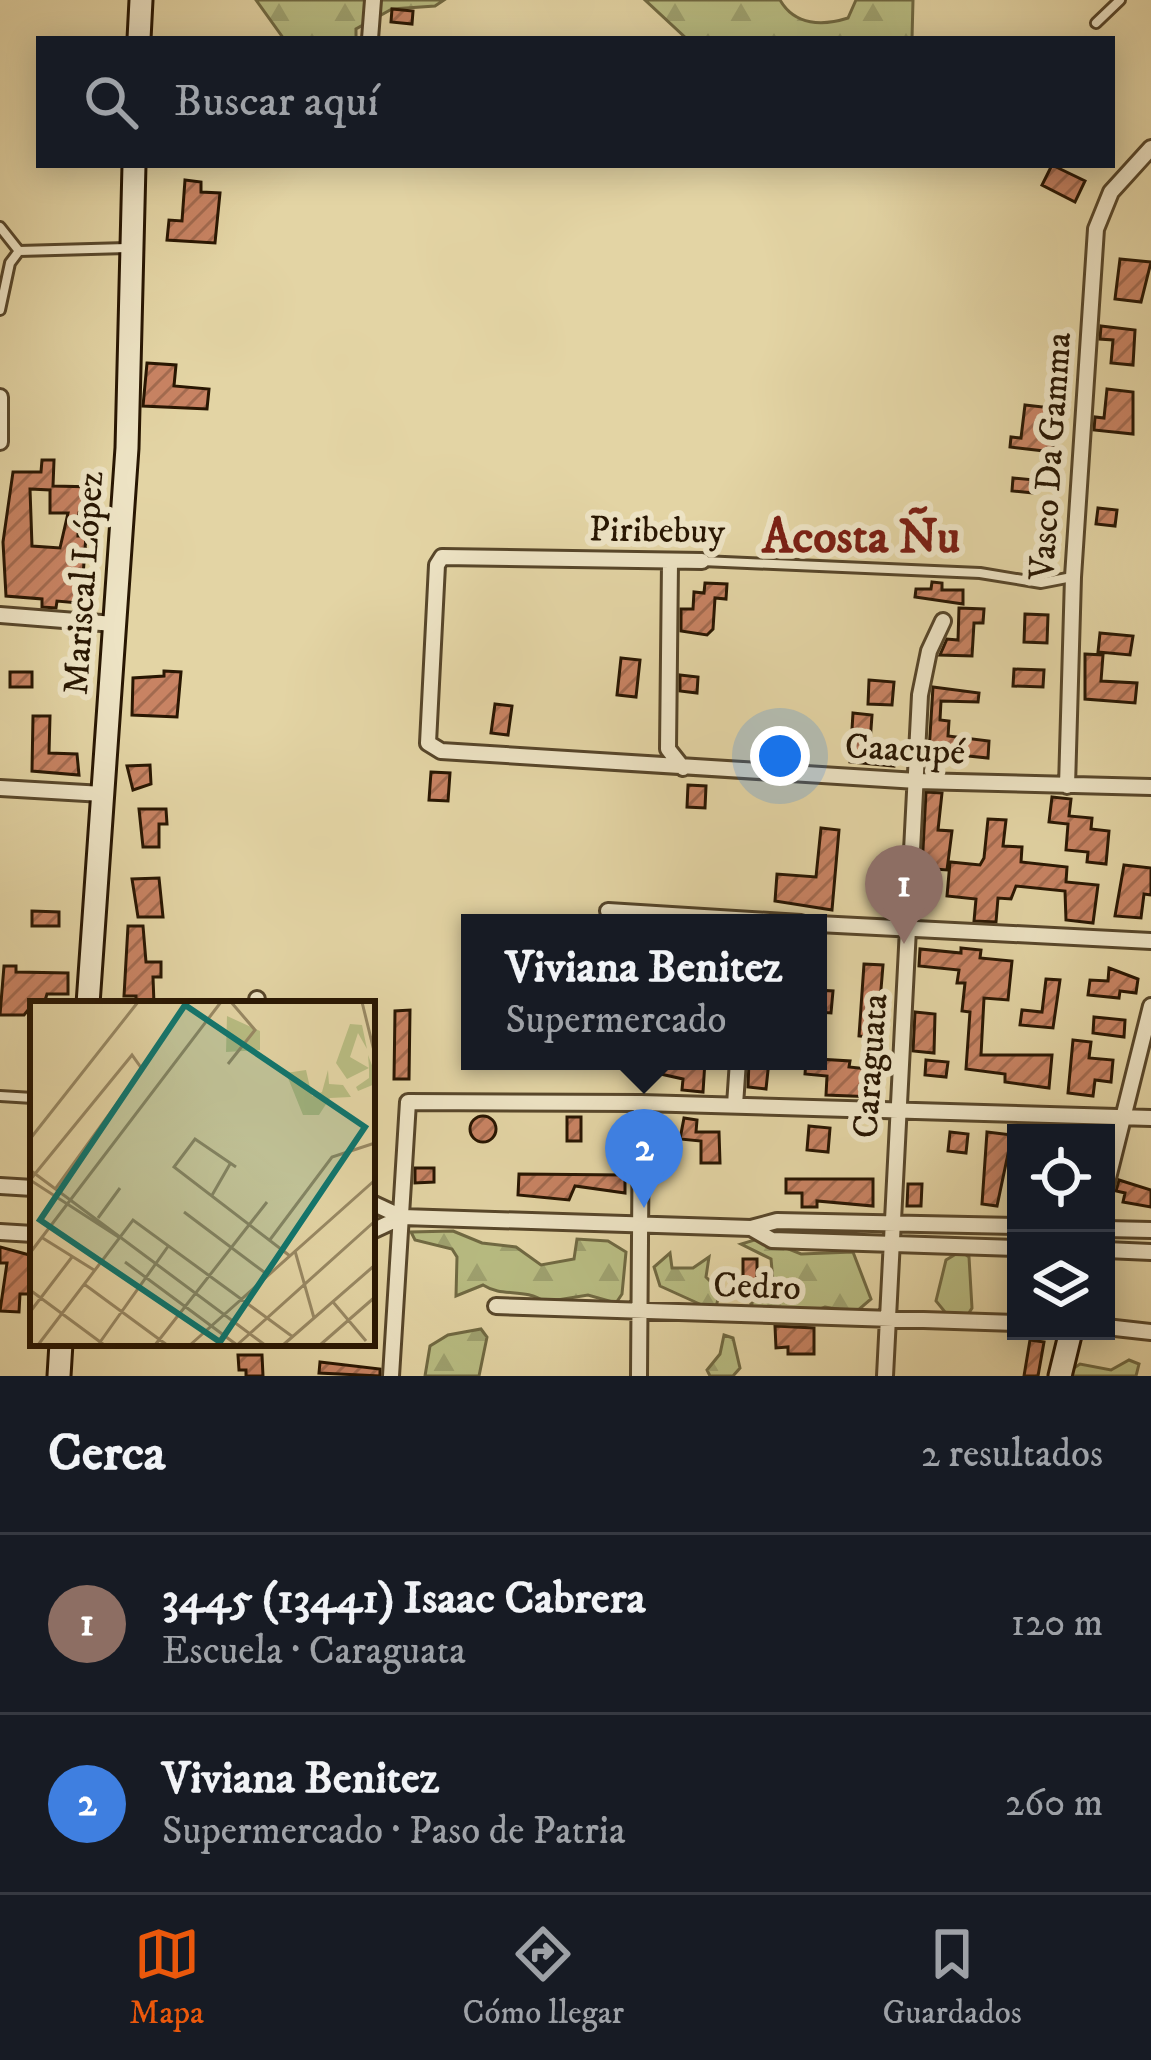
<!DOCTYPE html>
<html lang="es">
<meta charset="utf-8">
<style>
:root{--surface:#171b24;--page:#242831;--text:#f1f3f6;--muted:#9ea1a6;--line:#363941;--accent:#ea580c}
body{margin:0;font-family:"IM FELL DW Pica",serif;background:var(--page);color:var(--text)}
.controls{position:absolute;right:36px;bottom:36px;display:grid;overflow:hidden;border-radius:0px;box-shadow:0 6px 30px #0003}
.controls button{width:108px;height:108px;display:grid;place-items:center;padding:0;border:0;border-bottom:3px solid var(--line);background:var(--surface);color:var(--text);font:60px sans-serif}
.you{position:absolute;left:780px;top:756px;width:42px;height:42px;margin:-30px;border:9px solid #fff;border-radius:50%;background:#1a73e8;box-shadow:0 0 0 18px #1a73e833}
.badge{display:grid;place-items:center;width:78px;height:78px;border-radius:50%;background:var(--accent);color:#fff;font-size:39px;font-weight:700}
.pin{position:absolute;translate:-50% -99px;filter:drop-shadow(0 3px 6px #0008)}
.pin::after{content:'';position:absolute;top:63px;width:42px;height:36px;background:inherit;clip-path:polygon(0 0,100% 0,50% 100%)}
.popup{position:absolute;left:461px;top:914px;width:366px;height:156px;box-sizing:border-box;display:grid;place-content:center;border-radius:0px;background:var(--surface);filter:drop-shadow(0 3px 9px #0005);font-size:39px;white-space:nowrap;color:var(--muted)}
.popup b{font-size:45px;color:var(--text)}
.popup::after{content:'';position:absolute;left:50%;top:100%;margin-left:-24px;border:24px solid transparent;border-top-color:var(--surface)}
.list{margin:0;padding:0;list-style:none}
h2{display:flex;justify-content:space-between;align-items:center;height:156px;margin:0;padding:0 48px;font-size:51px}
h2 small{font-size:39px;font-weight:400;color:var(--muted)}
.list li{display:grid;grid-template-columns:78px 1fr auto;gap:36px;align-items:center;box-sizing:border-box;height:180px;padding:0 48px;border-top:3px solid var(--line)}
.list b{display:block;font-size:45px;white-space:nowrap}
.list p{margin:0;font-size:39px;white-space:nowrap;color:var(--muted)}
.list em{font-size:39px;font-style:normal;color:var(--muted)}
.icon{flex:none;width:66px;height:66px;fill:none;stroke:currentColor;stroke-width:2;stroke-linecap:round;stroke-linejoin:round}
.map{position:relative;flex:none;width:1151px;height:1376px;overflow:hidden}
.search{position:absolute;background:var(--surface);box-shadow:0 6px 30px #0003;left:36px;right:36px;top:36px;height:132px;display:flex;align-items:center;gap:30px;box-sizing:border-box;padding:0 42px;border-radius:0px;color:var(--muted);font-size:45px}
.sheet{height:516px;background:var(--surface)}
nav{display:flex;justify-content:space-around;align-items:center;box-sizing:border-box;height:168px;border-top:3px solid var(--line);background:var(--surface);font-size:33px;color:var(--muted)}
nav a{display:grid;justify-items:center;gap:6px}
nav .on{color:var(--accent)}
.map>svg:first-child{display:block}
</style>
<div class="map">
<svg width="1151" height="1376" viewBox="0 0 1151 1376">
<defs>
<pattern id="forest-firs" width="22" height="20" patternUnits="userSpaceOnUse" patternTransform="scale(3)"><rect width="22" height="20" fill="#b8bc82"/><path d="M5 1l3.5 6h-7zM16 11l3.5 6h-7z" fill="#9ea16f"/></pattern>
<pattern id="building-hatch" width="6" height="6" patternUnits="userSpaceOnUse" patternTransform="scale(3)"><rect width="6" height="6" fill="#c88363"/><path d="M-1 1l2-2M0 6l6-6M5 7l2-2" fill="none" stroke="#a26a4f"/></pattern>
</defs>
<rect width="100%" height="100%" fill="#e3d4a4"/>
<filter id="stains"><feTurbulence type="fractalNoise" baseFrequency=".00167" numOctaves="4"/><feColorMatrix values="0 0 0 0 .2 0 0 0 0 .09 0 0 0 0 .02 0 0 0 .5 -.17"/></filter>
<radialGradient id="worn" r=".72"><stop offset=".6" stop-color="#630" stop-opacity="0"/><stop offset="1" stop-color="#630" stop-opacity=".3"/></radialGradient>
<path fill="#b8bc82" stroke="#706942" stroke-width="3" d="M961,1251L969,1257L972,1308L967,1316L949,1317L936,1301L946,1260Z
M1129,1360L1139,1364L1136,1376H1062L1080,1364L1111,1370Z"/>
<path fill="url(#forest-firs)" stroke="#706942" stroke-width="3" d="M256,0H444L435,6L392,9L356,29V39H284Z
M645,0H780C795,26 823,26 848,18L856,0H913L912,39H687Z
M453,1231L482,1243L516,1247L541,1265L574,1259L577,1239L608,1241L626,1252L622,1294L616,1303L588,1295L545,1302C524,1287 503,1298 483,1285L456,1296L457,1257L452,1249L415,1240L411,1232Z
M761,1238L801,1254L853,1252L871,1299L856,1312L825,1307L807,1314L788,1308L758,1312L751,1304L773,1281L771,1259L741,1244Z
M670,1253L672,1268H693L709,1257L706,1277L720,1291L715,1311L660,1286L654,1267Z
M481,1329L487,1337L479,1376H425L430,1346L448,1335Z
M724,1335L733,1338L740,1368L733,1376H710L707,1370L720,1354Z"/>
<path fill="url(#building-hatch)" stroke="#281602" stroke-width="3" fill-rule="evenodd" d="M392,9L413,11L412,24L391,22Z
M1052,165L1085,181L1075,202L1042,185Z
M185,180L201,182V192L220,193L215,243L167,240L169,220L182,221Z
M1120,259L1151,262L1141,302L1115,299Z
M1101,326L1135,330L1133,365L1111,363L1113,340L1100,339Z
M147,363L176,365L174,386L209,389L207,409L143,406Z
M1107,389L1133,392V434L1094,430L1095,417L1104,418Z
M1025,405L1052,408L1053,452L1010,447L1011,437L1021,438Z
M42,460H54L53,486L96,487L95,514L79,513L78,536H86L83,576H93L91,604L57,601L56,608L42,607V599L6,596L3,542L13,472H41ZM30,489L50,490V513H68L60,548L32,546Z
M1013,478L1035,480L1034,493L1012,491Z
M1098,508L1117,510L1115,526L1096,524Z
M932,582L942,583V590H963V604L915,597L916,589H931Z
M705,583L727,584L726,599L715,598L713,629L707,635L681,631V609H693L694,592L704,593Z
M959,608L984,609L983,623H974L972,656L940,655L947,639L958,640Z
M1025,614L1048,615L1047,643L1024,642Z
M1100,633L1133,636L1130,655L1098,652Z
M1085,654L1103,655L1101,681L1137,683L1135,703L1085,699Z
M621,658L640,660L636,697L617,695Z
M1014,669L1044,670L1043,687L1013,686Z
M164,671L181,672L177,717L132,715L133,678L164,676Z
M10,672H32V687H10Z
M680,675L698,677L697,693L680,691Z
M869,680L894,682L892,705L868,704Z
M933,687L979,693L978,702L941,701L940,720L949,721L948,736L989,741L988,758L929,752Z
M495,704L512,706L508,735L491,733Z
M853,713L872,715L870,743L896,746L894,766L850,762Z
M33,716H50L49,753L77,754L79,775L32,771Z
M150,765L151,784L133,790L127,766Z
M431,772L450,773L448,801L429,800Z
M688,785L706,786L705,808L687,807Z
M926,792L942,793L938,830L952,831L947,870L922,868Z
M1052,797L1071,799L1069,816L1092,818L1091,829L1109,831L1106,864L1087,862L1088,852L1066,850L1068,824L1049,822Z
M139,809H166L167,824H159V847H143Z
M988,819L1006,820L1003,846L1022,847L1021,862L1067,867L1066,882L1098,885L1093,923L1066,920L1065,891L1016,886L1011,899L998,898L996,922L974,921L976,899L947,896L950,862L980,865L984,858Z
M821,828L839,830L832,910L775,901L777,874L816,877Z
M1124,865L1151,868V895L1144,894L1141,918L1115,916Z
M159,878L163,917H138L132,879Z
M32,911L59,912V926H32Z
M128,926H143L146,962H161V977H153L154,1004H136V996H124Z
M961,948L981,950L980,958L1012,961L1008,1000L984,998L981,1055H1052L1049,1088L1005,1082V1074L966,1069L970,1012L962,1011L965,983H957L959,970L919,966L920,949L961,953Z
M864,964L883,965L877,1038L859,1036Z
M4,966H16V972L68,973V994H47L44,1004H33L24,1015H0Z
M1109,968L1138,979L1136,993L1120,991L1119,998L1088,995L1090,980L1108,981Z
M1046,979L1060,980L1053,1028L1020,1025L1022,1010L1042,1012Z
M818,990L833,991L831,1013L818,1012Z
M410,1010L409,1079H394L395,1011Z
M915,1012L935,1014L934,1053L913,1051Z
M1094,1017L1125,1020L1124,1037L1093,1033Z
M1073,1040L1091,1042L1089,1058L1113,1060L1111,1082L1095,1080L1093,1096L1068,1093Z
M818,1059L850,1061L849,1067L878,1070L875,1097L826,1095L827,1076L805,1074L806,1061Z
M926,1060L948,1062L946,1077L925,1075Z
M657,1061H705L703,1092L682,1090L683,1079L656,1073Z
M749,1061H769L766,1089L748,1087Z
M470 1129a13 13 0 1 1 26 0a13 13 0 1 1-26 0Z
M567,1117H581V1141H567Z
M684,1118L697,1120L696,1132H719L720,1163H701V1141L680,1139Z
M809,1126L830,1128L828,1152L807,1150Z
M950,1132L968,1134L966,1153L948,1151Z
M987,1132L1012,1135L997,1206L982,1204Z
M415,1168H434V1182L415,1183Z
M519,1174L625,1175V1193L575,1186L569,1200L518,1195Z
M786,1179H873V1206L817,1201V1207H802V1193H786Z
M1119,1180L1151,1190V1207L1123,1202L1125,1193L1116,1191Z
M908,1184H922L921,1206H907Z
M0,1247L33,1256V1294H20L19,1312L0,1311L7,1263H0Z
M743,1259H757V1287H743Z
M775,1326L814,1328V1354H788V1347L776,1348Z
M1030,1340L1044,1342L1038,1376H1024Z
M238,1355H262L263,1376H246V1370H239Z
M320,1362L380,1369V1376L319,1373Z"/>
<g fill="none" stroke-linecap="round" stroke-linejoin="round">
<g stroke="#57462a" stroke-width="14">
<path id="lane" d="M1096,23L1120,0
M0,227L19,251
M0,310L10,263L19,251L127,248
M702,561L980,573L1041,583L1072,577
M0,1096L33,1098"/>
</g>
<g stroke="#57462a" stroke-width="20">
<path id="street" d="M370,39L373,0
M0,397V442
M702,561L442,557L437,565L428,743L441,751L917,781L1151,787
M670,563L668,749L683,768
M0,615L114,624
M1067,786L1073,577L1096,229L1111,192L1151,148
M0,788L103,794
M608,911L801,923
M818,924L1151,941
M257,1004V999
M735,1105L738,1061
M0,1186L33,1188
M1106,1186L1151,1006
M372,1203L402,1217L751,1228L777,1221L1016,1226
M751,1228L772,1240L1016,1248
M1106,1229L1151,1230
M372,1231L402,1217
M0,1232L33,1234
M1106,1250L1151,1252
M496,1306L1016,1323
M1106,1327L1151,1332
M391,1376L408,1102L641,1103L1151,1118
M639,1376L641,1103
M885,1376L920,695L929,651L943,621"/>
</g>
<g stroke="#281602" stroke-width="27">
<path id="secondary" d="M139,39L141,0
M88,1004L127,448L134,165
M59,1376L61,1343
M1060,1376L1071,1331"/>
</g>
<use href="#lane" stroke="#ede3c4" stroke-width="8"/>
<use href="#street" stroke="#ede3c4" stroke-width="14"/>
<use href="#secondary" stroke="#ede3c4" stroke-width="21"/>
</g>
<g text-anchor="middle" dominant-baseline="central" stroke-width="12" stroke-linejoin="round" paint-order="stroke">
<g font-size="36" fill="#281602" stroke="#ede3c4">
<text transform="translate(1051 456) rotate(-86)">Vasco Da Gamma</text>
<text transform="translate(657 531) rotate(1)">Piribebuy</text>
<text transform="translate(84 583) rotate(-86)">Mariscal López</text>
<text transform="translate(905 750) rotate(3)">Caacupé</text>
<text transform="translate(871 1066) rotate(-86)">Caraguata</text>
<text transform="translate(757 1287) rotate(2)">Cedro</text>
</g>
<g font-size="48" font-weight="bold" fill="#7a1f14" stroke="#ede3c4">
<text x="861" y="538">Acosta Ñu</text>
</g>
</g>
<g transform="translate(30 1001)">
<rect width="345" height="345" fill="#e3d4a4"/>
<path d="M197,15L230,30V49L196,51ZM320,23L332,24L337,48L328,32L320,56L339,67L338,54L345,72V83L328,90L326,86L339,77V67L317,78L306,62ZM276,69L282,95L292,91L298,69L299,83L313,84L321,96L300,97L289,114H273L256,72Z" fill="#b8bc82"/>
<path fill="none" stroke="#988863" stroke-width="3" d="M332,1L345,54M198,63L225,29L201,1M0,138L108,1M206,166L165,138L144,166L260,255M0,169L235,344M26,187L112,68L102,54L0,179L90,237M181,196L200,163M154,211L238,274M68,217L90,187M11,236L64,269M239,240L302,156L345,142M265,250L284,317M0,252L191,1M95,261L207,344M54,283L137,344M0,289L73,343M303,301L336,340M0,311L42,256M8,344L103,219L263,336M68,344L139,244M125,344L237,201M160,344L345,179M207,344L345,220M253,344L345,264M290,344L345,296"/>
<path fill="#0f766e" fill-opacity="0.15" stroke="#0f766e" stroke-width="6" d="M155,4L335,126L190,341L10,219Z"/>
<rect width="345" height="345" fill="none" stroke="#281602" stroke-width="6"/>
</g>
<rect width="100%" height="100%" filter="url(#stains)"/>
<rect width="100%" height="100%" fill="url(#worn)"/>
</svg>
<div class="controls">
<button><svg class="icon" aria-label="locate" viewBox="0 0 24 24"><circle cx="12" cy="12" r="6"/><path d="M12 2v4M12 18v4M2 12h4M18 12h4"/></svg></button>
<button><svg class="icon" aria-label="layers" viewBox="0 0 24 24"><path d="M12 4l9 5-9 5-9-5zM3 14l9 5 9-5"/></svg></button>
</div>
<div class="you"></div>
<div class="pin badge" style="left:904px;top:944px;background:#8d6e63">1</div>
<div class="pin badge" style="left:644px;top:1208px;background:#3f7fe0">2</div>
<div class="popup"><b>Viviana Benitez</b>Supermercado</div>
<div class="search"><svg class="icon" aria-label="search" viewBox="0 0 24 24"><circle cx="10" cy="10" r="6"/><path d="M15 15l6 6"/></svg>Buscar aquí</div>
</div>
<section class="sheet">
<h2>Cerca<small>2 resultados</small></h2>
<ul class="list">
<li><span class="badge" style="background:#8d6e63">1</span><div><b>3445 (13441) Isaac Cabrera</b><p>Escuela · Caraguata</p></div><em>120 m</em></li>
<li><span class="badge" style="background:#3f7fe0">2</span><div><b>Viviana Benitez</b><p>Supermercado · Paso de Patria</p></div><em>260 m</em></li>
</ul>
</section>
<nav>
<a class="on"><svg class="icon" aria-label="map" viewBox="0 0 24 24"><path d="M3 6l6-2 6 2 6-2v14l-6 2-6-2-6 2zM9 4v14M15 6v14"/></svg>Mapa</a>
<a><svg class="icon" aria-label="directions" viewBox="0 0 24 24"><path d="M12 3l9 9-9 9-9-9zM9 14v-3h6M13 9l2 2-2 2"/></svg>Cómo llegar</a>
<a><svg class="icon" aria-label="saved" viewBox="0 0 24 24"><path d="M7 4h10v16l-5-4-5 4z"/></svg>Guardados</a>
</nav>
